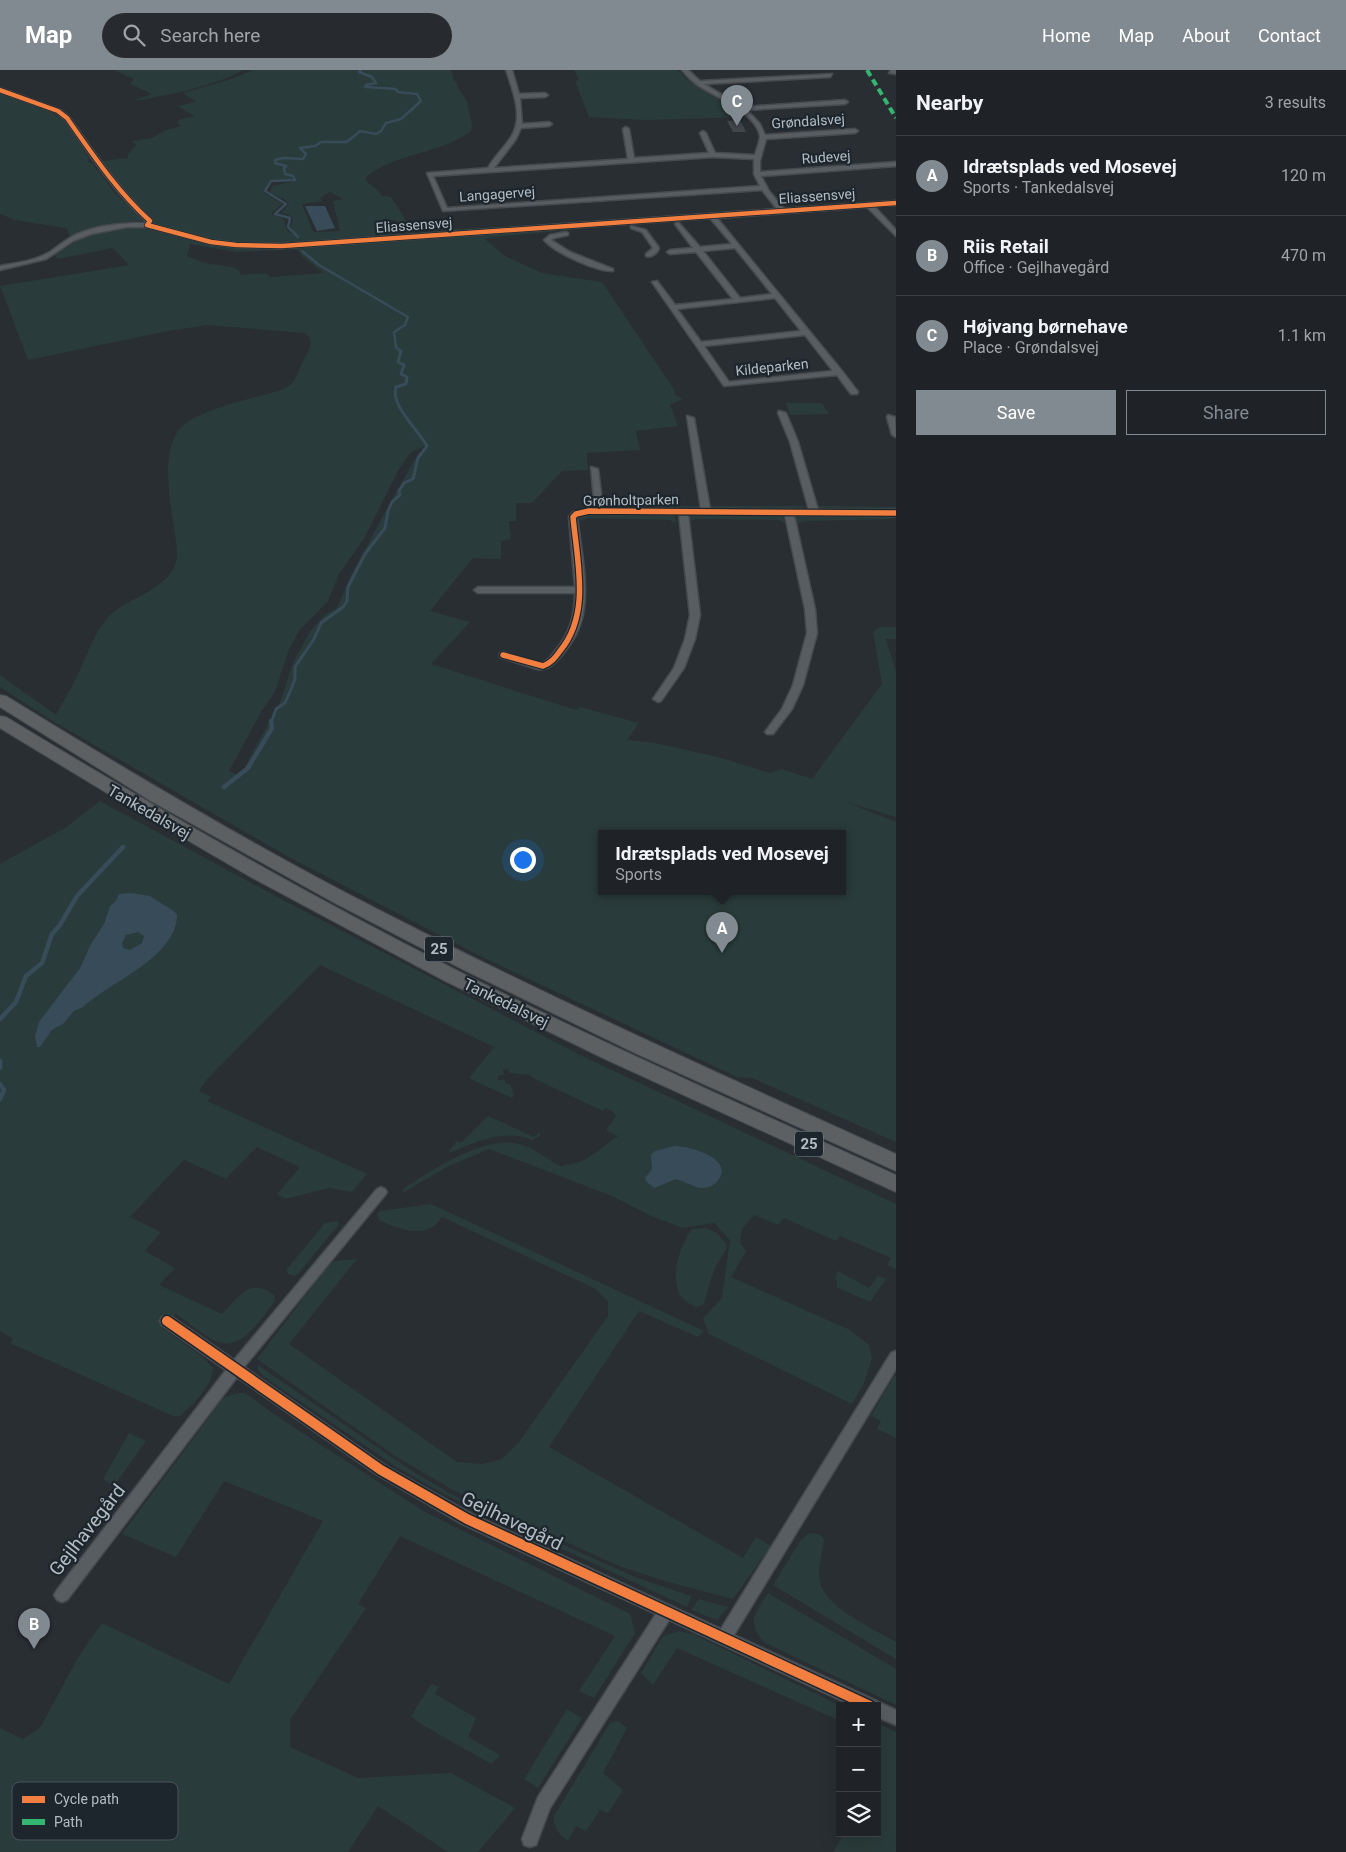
<!DOCTYPE html>
<meta charset="utf-8">
<style>
:root{--surface:#1f2226;--page:#272a2e;--text:#f1f3f6;--muted:#a1a4a7;--line:#3c3f43;--accent:#828a91}
body{margin:0;font-family:Roboto,sans-serif;background:var(--page);color:var(--text)}
.controls{position:absolute;right:15px;bottom:15px;display:grid;overflow:hidden;border-radius:0px;box-shadow:0 5px 20px #0002}
.controls button{width:45px;height:45px;display:grid;place-items:center;padding:0;border:0;border-bottom:1px solid var(--line);background:var(--surface);color:var(--text);font:25px sans-serif}
.you{position:absolute;left:522px;top:789px;width:18px;height:18px;margin:-12px;border:4px solid #fff;border-radius:50%;background:#1a73e8;box-shadow:0 0 0 8px #1a73e833}
.badge{display:grid;place-items:center;width:32px;height:32px;border-radius:50%;background:var(--accent);color:#fff;font-size:16px;font-weight:700}
.pin{position:absolute;translate:-50% -41px;filter:drop-shadow(0 1px 2px #0008)}
.pin::after{content:'';position:absolute;top:26px;width:18px;height:15px;background:inherit;clip-path:polygon(0 0,100% 0,50% 100%)}
.popup{position:absolute;left:598px;top:760px;width:248px;height:65px;box-sizing:border-box;display:grid;place-content:center;border-radius:0px;background:var(--surface);filter:drop-shadow(0 1px 4px #0005);font-size:16px;white-space:nowrap;color:var(--muted)}
.popup b{font-size:19px;color:var(--text)}
.popup::after{content:'';position:absolute;left:50%;top:100%;margin-left:-10px;border:10px solid transparent;border-top-color:var(--surface)}
.list{margin:0;padding:0;list-style:none}
h2{display:flex;justify-content:space-between;align-items:center;height:65px;margin:0;padding:0 20px;font-size:21px}
h2 small{font-size:16px;font-weight:400;color:var(--muted)}
.list li{display:grid;grid-template-columns:32px 1fr auto;gap:15px;align-items:center;box-sizing:border-box;height:80px;padding:0 20px;border-top:1px solid var(--line)}
.list b{display:block;font-size:19px;white-space:nowrap}
.list p{margin:0;font-size:16px;white-space:nowrap;color:var(--muted)}
.list em{font-size:16px;font-style:normal;color:var(--muted)}
.actions{display:flex;gap:10px;padding:15px 20px}
.actions a{flex:1;padding:11px 0;border:1px solid var(--accent);border-radius:0px;text-align:center;font-size:18px;color:var(--accent)}
.actions .main{background:var(--accent);color:#fff}
.icon{flex:none;width:28px;height:28px;fill:none;stroke:currentColor;stroke-width:2;stroke-linecap:round;stroke-linejoin:round}
.map{position:relative;flex:none;width:896px;height:1782px;overflow:hidden}
header{display:flex;align-items:center;gap:30px;box-sizing:border-box;height:70px;padding:0 25px;background:var(--accent);color:#fff}
header strong{font-size:24px}
nav{display:flex;gap:28px;margin-inline-start:auto;font-size:18px}
.search{width:350px;height:45px;background:var(--page);display:flex;align-items:center;gap:12px;box-sizing:border-box;padding:0 18px;border-radius:28px;color:var(--muted);font-size:19px}
main{display:flex}
aside{flex:1;background:var(--surface)}
.map>svg:first-child{display:block}
</style>
<header>
<strong>Map</strong>
<div class="search"><svg class="icon" aria-label="search" viewBox="0 0 24 24"><circle cx="10" cy="10" r="6"/><path d="M15 15l6 6"/></svg>Search here</div>
<nav><a>Home</a><a>Map</a><a>About</a><a>Contact</a></nav>
</header>
<main>
<div class="map">
<svg width="896" height="1782" viewBox="0 0 896 1782">
<rect width="100%" height="100%" fill="#292e33"/>
<path fill="#293b3a" fill-rule="evenodd" d="M114,0H244C221,14 159,28 132,31L152,24L130,14L134,9Z
M253,0H451L454,10L467,32L472,55L471,61C439,85 396,82 365,108C368,116 377,116 382,126L391,127L414,163L457,159L558,154L559,156L411,167L404,162L396,150L385,151L392,162L399,163L403,167L370,169V172C388,171 409,172 424,168L577,157L579,159L504,166L485,169L505,186L542,203L602,212L675,321L674,324L682,329L670,335L678,356L636,361L640,380L587,383L588,400L562,401L532,433H516V451H509L511,469L501,471V489L473,488L430,541L470,552L431,594L576,640L580,637L639,653L627,670L655,673L718,687L770,703L782,699L812,709L882,614L873,562L880,557H896V569H886L896,601V747L846,732L896,752V1072L752,1008L737,1007L478,885L287,786L51,650L0,617V605L56,645C62,632 70,621 76,608C87,587 93,563 110,545C129,527 169,520 176,491C178,483 176,473 175,465C171,434 160,388 178,361C190,343 243,330 264,325C273,322 286,320 292,313C297,308 299,299 302,293C306,285 312,278 310,268L304,263L208,255L168,261L28,290L0,216L129,195L113,178L58,189L54,185C68,177 81,167 97,161C136,149 169,167 206,174C239,180 270,179 302,173H226L198,167L153,153V149L115,111L101,91L128,88V84L136,75L132,71L152,68L166,60L181,56L177,53L179,50L194,46L178,36L196,32L183,23L231,9ZM286,109L295,111L272,116L270,123L284,129L289,134L281,143L289,145L293,148L291,155L293,164L287,161C283,146 286,150 271,144L282,134L263,122L267,118L269,111ZM330,122L343,129L333,131L340,161L313,162L302,134L322,131L320,128ZM190,174L237,182L297,179L303,187L324,203L271,207L265,203L241,205L239,200L232,197L205,193L187,186ZM427,375L418,384L395,424L351,505L337,538L326,544L310,561L292,595L281,630L240,706L229,701L261,642L275,622L289,579L299,561L328,531L339,504L365,467L398,401L410,383ZM602,764H842V822H602Z
M574,0H678L689,11L746,47L646,50L589,47L575,11L579,10Z
M0,22L42,37L58,46L65,51L89,88L87,91L92,93L115,123L143,151L112,154L70,166L66,158L15,150L0,144Z
M786,333H822L829,344L790,345Z
M602,435L700,436L694,439H608Z
M708,436H805L800,440L715,439Z
M814,436L896,437V441L821,440Z
M589,443L672,444L675,446L676,453L669,450L590,448L580,451L579,446Z
M692,444L779,445L783,447L785,453L778,450L697,449L688,452L687,447Z
M801,445L889,446L894,449L805,451L797,454L796,448Z
M100,731L283,830L580,985L896,1134V1199L887,1195L891,1188L840,1166L836,1171L784,1148L778,1155L754,1145L742,1159L740,1173L746,1181L731,1207L850,1260L869,1275L872,1289L863,1315L852,1334L709,1264L703,1248L722,1228L730,1170L714,1153L683,1158L651,1146L612,1126L489,1079L447,1097L404,1122L402,1120C429,1101 480,1068 514,1073C531,1075 548,1090 562,1097L566,1094C580,1098 606,1074 618,1066L606,1060L616,1046L613,1042L605,1038L603,1041L533,1008L530,1005L510,1003L508,999L503,1000L504,1005L498,1006V1010H505L506,1014H510L514,1025L512,1028L474,1011L469,1008L494,977L320,895L207,1009L199,1021L211,1027L207,1031L367,1104L352,1122L329,1118L285,1129L277,1124L300,1097L257,1077L226,1109L184,1090L130,1147L161,1162L145,1181L175,1198L159,1215L222,1244C237,1228 251,1206 274,1225L275,1231C262,1247 243,1281 218,1272C208,1269 186,1251 176,1244L161,1257L204,1288L213,1298C212,1316 194,1334 180,1346H173L10,1273L13,1269L0,1261V794L65,758Z
M488,1046L534,1067L540,1062V1066L532,1070C504,1058 476,1072 449,1083L450,1079L457,1071L461,1073Z
M431,1134L704,1261L698,1267L639,1241L549,1377L743,1488L756,1467L771,1476L733,1529L668,1512L619,1496L460,1424L395,1386L257,1289L328,1196L335,1191L357,1189L289,1274L457,1392L482,1394L502,1389L519,1372L608,1246V1231L596,1219L442,1147C440,1149 437,1155 434,1156C418,1167 395,1157 380,1151L377,1144L380,1141Z
M338,1151V1155L299,1203L294,1206L288,1204L286,1200L325,1153Z
M706,1158L717,1163L727,1175C726,1183 719,1189 716,1196C710,1209 708,1222 703,1235L696,1237C691,1234 683,1231 680,1225C670,1204 680,1176 692,1159Z
M838,1201L869,1218L878,1206L886,1209L870,1232L836,1217L837,1211L835,1209Z
M258,1295L409,1399L451,1424L635,1507L691,1526L687,1537L446,1425L398,1398L264,1307L258,1300Z
M896,1305V1368L877,1359L881,1351L871,1346L892,1309Z
M238,1323H245L281,1349L425,1442L630,1544L635,1563L594,1628L579,1621L615,1566L400,1466L358,1534L366,1538L290,1650V1677L358,1708L451,1703L515,1738L478,1782H448L378,1736L348,1782H0V1658L23,1669L40,1658L79,1586L102,1553L229,1614L323,1451L224,1411L176,1487L122,1464L224,1327Z
M129,1363L146,1371L114,1416L103,1409Z
M809,1463L819,1464L824,1469C823,1483 817,1496 820,1511C824,1537 874,1559 896,1572V1589L773,1515L800,1471Z
M768,1523L896,1599V1635L765,1573C746,1553 755,1543 768,1523Z
M699,1529L728,1537L717,1550L691,1540Z
M679,1561L693,1564L841,1636L840,1651L677,1578L653,1615L641,1603L663,1566Z
M431,1614L439,1617L435,1624L476,1648L468,1667L500,1685L491,1694L419,1653L411,1646Z
M567,1639L582,1648L538,1718L524,1709Z
M618,1651L627,1658L603,1703L623,1720L608,1743L600,1740L586,1761L576,1756L568,1771C558,1764 554,1758 554,1746L610,1653Z
M877,1653L896,1662V1782H833L845,1763H877V1710L880,1705L877,1703Z"/>
<path fill="#384b59" fill-rule="evenodd" d="M305,136H325L335,158L317,161Z
M132,823L150,826L175,842L177,845C177,887 110,912 83,937L74,941L64,953L52,960L40,977H37L35,966L39,952L80,898L91,874L104,854L110,836L116,831L119,824ZM138,862L144,866L142,873L130,880L123,878L122,873L126,865Z
M674,1076C690,1076 738,1089 716,1113C712,1116 707,1118 702,1118C693,1117 684,1111 676,1109L654,1118L647,1112L645,1108L652,1099L651,1085L655,1081Z"/>
<g fill="none" stroke-linecap="round" stroke-linejoin="round">
<path stroke="#384b59" stroke-width="2.5" d="M298,167L288,157L290,148L275,144L286,134L265,121L271,111L295,110L293,106L285,104L284,99L286,96L275,93V90L283,88L303,89L306,84L300,78L315,76L321,72H347L360,61L376,64L381,61L386,53L401,49L421,31L417,24L398,22L396,19L365,17L366,15L376,13L372,7L359,2L361,0
M302,181L319,195L408,247L405,255L394,262L396,277L401,282"/>
<path stroke="#384b59" stroke-width="3" d="M271,653L276,639L285,633L292,617L295,609V597L314,569L321,553L343,537L347,531L348,517L365,484L385,458L388,441L392,432L400,425L399,421L404,413L413,409L418,388L427,376C419,360 390,336 396,317L406,314L407,307L401,304L404,295L398,292L401,281"/>
<path stroke="#384b59" stroke-width="4.5" d="M224,717L248,698L272,658L271,651
M0,949L16,932L26,906L42,893L52,864L60,855L77,826L123,777
M0,991V998
M0,1014L4,1020L0,1029"/>
</g>
<path fill="#42474b" d="M740,50L746,62H733L727,51Z"/>
<g fill="none" stroke-linecap="round" stroke-linejoin="round">
<g stroke="#464a4e" stroke-width="3">
<path id="street" d="M506,0H512L519,24L545,23L548,25L545,27L520,28L522,54L549,52L552,54L549,56L521,58L516,69L494,98L628,89L623,59L626,57L629,59L634,88L709,83L700,63L703,61L706,63L715,83L755,85C756,80 760,72 760,66C756,42 714,27 696,14C691,10 686,5 682,0H688L700,11L832,4L830,7L704,14L743,37L845,30L848,32L845,34L747,40L760,54L765,65L855,59L858,61L855,63L766,69L760,91V102L896,92V96L761,106L769,121L784,139L896,131V135L874,136L896,160V166L867,137L717,148L842,301L858,322L857,324H851L837,305L724,316L652,212L657,211L675,235L733,229L696,182L670,184L667,182L670,180L693,178L675,154L678,152L700,177L732,174L710,148L282,178L236,177L211,174L147,157H127L91,164L73,171L46,189L0,200V196C16,193 34,191 48,183C58,177 66,169 77,164C98,155 122,153 145,153L146,151C114,122 90,85 65,49L56,42L0,22V18L60,40L69,47C95,83 119,120 152,150L151,154L211,170L236,173L282,174L777,139L762,120L443,141L427,103L488,98C494,87 504,78 511,67C524,47 513,21 506,0ZM713,87L754,89V104L760,116L447,138L433,106ZM735,178L772,224L740,228L703,181ZM775,228L801,261L701,272L677,239ZM805,265L833,301L729,312L704,276Z
M891,0H896V4L889,3Z
M631,156L646,160L659,178C658,183 651,188 646,186V184L653,178L642,162L631,158Z
M566,162L568,163V165L554,168L551,170L570,182L613,199V201C597,202 555,183 544,170L550,165Z
M779,341L786,343L798,372L818,440H896V446L794,445L815,539L817,563L803,615L792,639L773,664H767L765,662L782,639L793,615L807,563L805,539L785,445L688,444L700,545L695,569L684,598L661,631L658,632L653,629L674,598L685,569L690,545L679,444H589L577,447C581,479 591,525 580,555C576,567 569,576 562,585C555,593 548,601 537,599L500,587V583L503,582L540,594C547,592 551,587 555,581C570,563 575,546 575,523H478L474,520L478,517H575L569,447L573,442L595,439L591,397L598,399L603,439H701L687,346L694,348L710,439L809,440L790,372L778,343Z
M888,345L895,347L896,367L892,365L887,347Z
M381,1117L385,1119L387,1122L385,1125L244,1297L386,1396L472,1444L721,1559L891,1283L896,1281V1299L734,1565L896,1640V1655L877,1647V1636H853L669,1550L550,1738L536,1775L530,1777L524,1775L522,1769L538,1727L656,1544L462,1454L376,1404L237,1307L67,1530L62,1532L57,1530L54,1525L57,1520L226,1300L162,1255L160,1251L162,1247L167,1246L172,1247L234,1290L377,1119Z"/>
</g>
<g stroke="#454a4f" stroke-width="2">
<path id="highway" d="M0,625L6,626C118,695 230,762 346,823C526,917 711,1000 896,1084V1101L635,983L464,900L331,831L151,731L0,637Z
M0,646L6,647C154,737 304,823 458,901C602,973 749,1038 896,1105V1122L605,989L445,911L249,806L120,731L0,658Z"/>
</g>
<use href="#street" fill="#585d62" fill-rule="evenodd"/>
<use href="#highway" fill="#5d6062" fill-rule="evenodd"/>
<path stroke="#33b770" stroke-width="4" stroke-dasharray="7 4" stroke-linecap="butt" d="M867,0L896,48"/>
<g stroke="#1d262d" stroke-width="6">
<path id="cycleway-far2" d="M0,20L58,41L67,48C93,85 117,121 150,151L147,155L211,172L236,175L282,176L896,133"/>
</g>
<g stroke="#1d262d" stroke-width="8">
<path id="cycleway-far1" d="M503,585L543,596C551,593 555,588 560,581C591,544 577,491 573,447L576,444L589,441L896,443"/>
</g>
<g stroke="#1d262d" stroke-width="13">
<path id="cycleway" d="M167,1251L381,1400L467,1449L870,1636"/>
</g>
<use href="#cycleway-far2" stroke="#f27e40" stroke-width="4.5"/>
<use href="#cycleway-far1" stroke="#f27e40" stroke-width="5.5"/>
<use href="#cycleway" stroke="#f27e40" stroke-width="10"/>
</g>
<g text-anchor="middle" dominant-baseline="central" stroke-width="4.5" stroke-linejoin="round" paint-order="stroke">
<g font-size="14" fill="#b2bcc4" stroke="#1d262d">
<text transform="translate(808 51) rotate(-4)">Grøndalsvej</text>
<text transform="translate(826 87) rotate(-4)">Rudevej</text>
<text transform="translate(497 124) rotate(-4)">Langagervej</text>
<text transform="translate(817 126) rotate(-4)">Eliassensvej</text>
<text transform="translate(414 155) rotate(-4)">Eliassensvej</text>
<text transform="translate(772 297) rotate(-6)">Kildeparken</text>
<text transform="translate(631 430) rotate(-1)">Grønholtparken</text>
</g>
<g fill="#1d262d" stroke="#858f97" stroke-width="1">
<rect x="425" y="866.5" width="28" height="25" rx="4"/>
<rect x="795" y="1061.5" width="28" height="25" rx="4"/>
</g>
<g font-size="15" font-weight="bold" fill="#b2bcc4">
<text x="439" y="879">25</text>
<text x="809" y="1074">25</text>
</g>
<g font-size="16" fill="#b2bcc4" stroke="#1d262d">
<text transform="translate(149 742) rotate(30)">Tankedalsvej</text>
<text transform="translate(506 933) rotate(26)">Tankedalsvej</text>
</g>
<g font-size="19" fill="#b2bcc4" stroke="#1d262d">
<text transform="translate(512 1451) rotate(26)">Gejlhavegård</text>
<text transform="translate(87 1460) rotate(-52)">Gejlhavegård</text>
</g>
</g>
<rect x="12" y="1712" width="166" height="58" rx="8" fill="#1d262d" stroke="#4a535a" stroke-width="1"/>
<rect x="22" y="1726" width="23" height="7" fill="#f27e40"/>
<rect x="22" y="1749" width="23" height="6" fill="#33b770"/>
<g font-size="14" fill="#b2bcc4">
<text x="54" y="1734">Cycle path</text>
<text x="54" y="1757">Path</text>
</g>
</svg>
<div class="controls">
<button>+</button>
<button>−</button>
<button><svg class="icon" aria-label="layers" viewBox="0 0 24 24"><path d="M12 4l9 5-9 5-9-5zM3 14l9 5 9-5"/></svg></button>
</div>
<div class="you"></div>
<div class="pin badge" style="left:722px;top:883px">A</div>
<div class="popup"><b>Idrætsplads ved Mosevej</b>Sports</div>
<div class="pin badge" style="left:34px;top:1579px">B</div>
<div class="pin badge" style="left:737px;top:56px">C</div>
</div>
<aside>
<h2>Nearby<small>3 results</small></h2>
<ul class="list">
<li><span class="badge">A</span><div><b>Idrætsplads ved Mosevej</b><p>Sports · Tankedalsvej</p></div><em>120 m</em></li>
<li><span class="badge">B</span><div><b>Riis Retail</b><p>Office · Gejlhavegård</p></div><em>470 m</em></li>
<li><span class="badge">C</span><div><b>Højvang børnehave</b><p>Place · Grøndalsvej</p></div><em>1.1 km</em></li>
</ul>
<div class="actions"><a class="main">Save</a><a>Share</a></div>
</aside>
</main>
